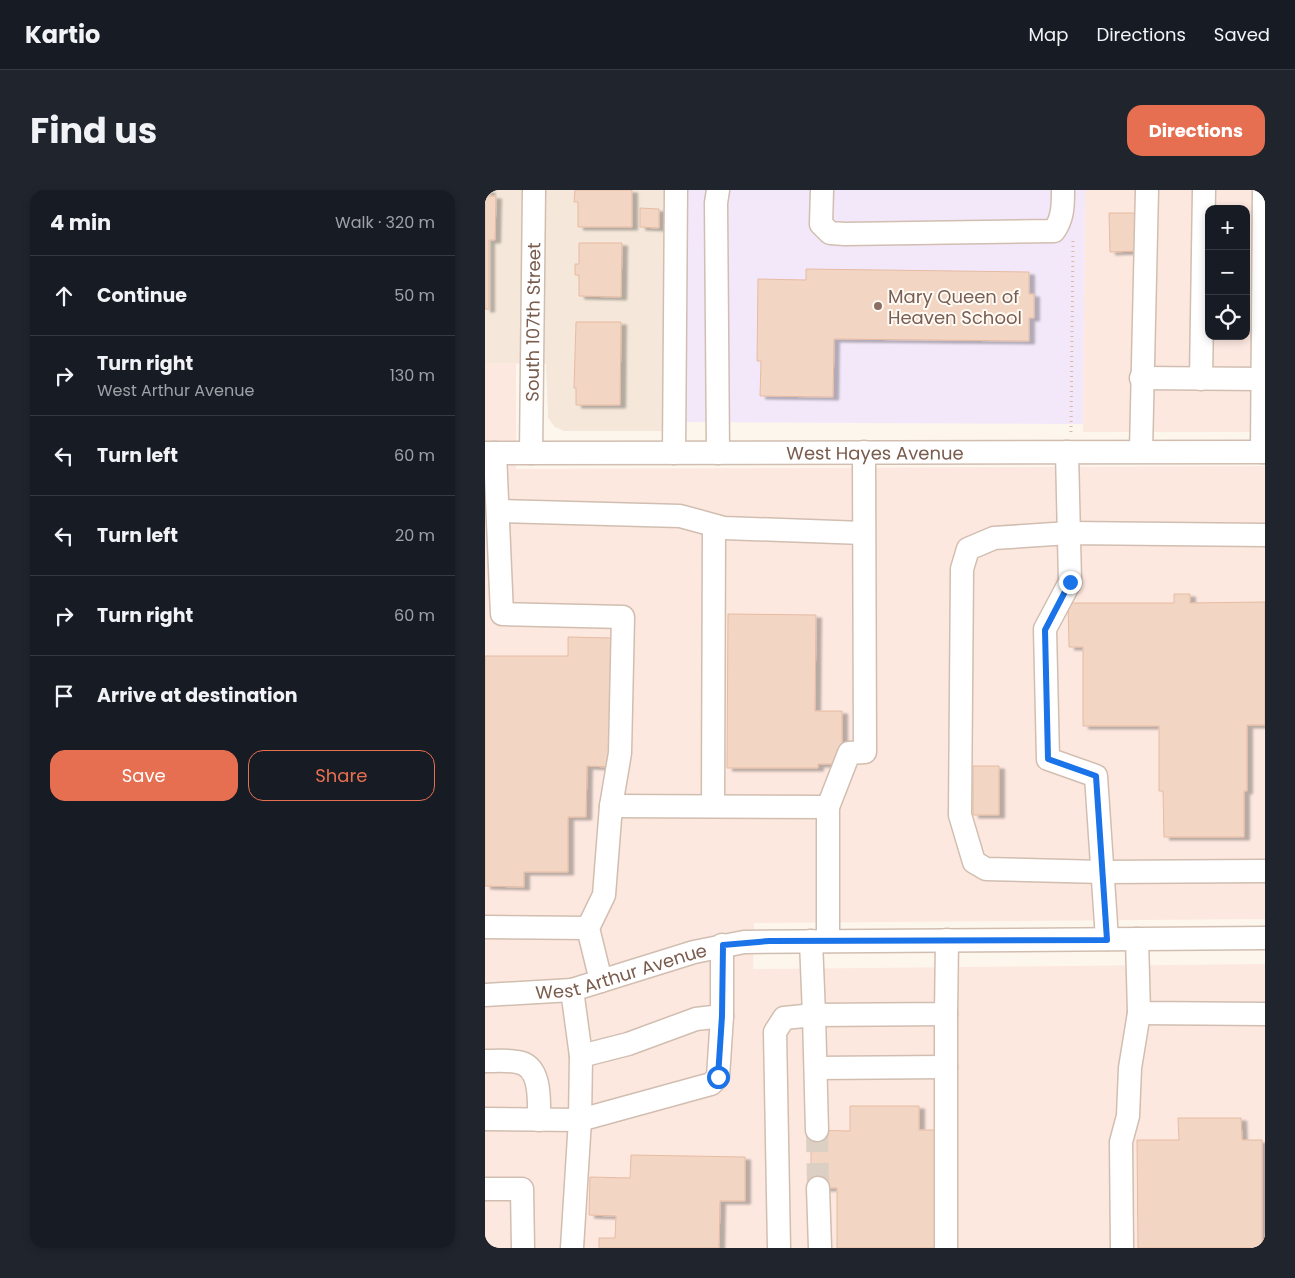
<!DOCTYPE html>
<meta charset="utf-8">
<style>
:root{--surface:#171b24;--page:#20242c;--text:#f1f3f6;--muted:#9ea1a6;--line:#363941;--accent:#e76f51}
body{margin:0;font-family:Poppins,sans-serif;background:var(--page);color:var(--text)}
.controls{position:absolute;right:15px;top:15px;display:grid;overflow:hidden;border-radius:10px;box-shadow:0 2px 8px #0003}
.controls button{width:45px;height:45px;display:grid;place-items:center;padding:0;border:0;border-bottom:1px solid var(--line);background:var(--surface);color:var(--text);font:25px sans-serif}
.stop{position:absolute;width:15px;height:15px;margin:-11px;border:4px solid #1a73e8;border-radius:50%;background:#fff}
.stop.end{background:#1a73e8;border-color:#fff;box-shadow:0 1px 5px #0008}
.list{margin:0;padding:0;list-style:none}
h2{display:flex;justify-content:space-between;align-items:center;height:65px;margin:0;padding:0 20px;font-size:21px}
h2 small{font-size:16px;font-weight:400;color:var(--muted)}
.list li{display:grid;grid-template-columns:32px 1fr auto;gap:15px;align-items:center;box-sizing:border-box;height:80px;padding:0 20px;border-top:1px solid var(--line)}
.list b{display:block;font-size:19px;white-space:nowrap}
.list p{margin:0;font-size:16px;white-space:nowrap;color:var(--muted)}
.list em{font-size:16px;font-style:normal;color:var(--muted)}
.actions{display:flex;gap:10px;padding:15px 20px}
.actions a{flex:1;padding:11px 0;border:1px solid var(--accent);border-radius:15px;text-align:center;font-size:18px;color:var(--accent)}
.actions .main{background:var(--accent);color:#fff}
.icon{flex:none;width:28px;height:28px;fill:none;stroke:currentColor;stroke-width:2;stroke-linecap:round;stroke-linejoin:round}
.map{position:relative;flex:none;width:780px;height:1058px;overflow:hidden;border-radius:15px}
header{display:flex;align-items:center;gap:30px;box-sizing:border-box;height:70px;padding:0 25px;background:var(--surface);border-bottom:1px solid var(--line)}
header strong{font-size:24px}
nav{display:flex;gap:28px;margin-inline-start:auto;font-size:18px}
.intro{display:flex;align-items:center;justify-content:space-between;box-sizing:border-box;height:120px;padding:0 30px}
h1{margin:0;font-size:35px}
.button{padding:12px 22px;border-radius:15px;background:var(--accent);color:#fff;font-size:18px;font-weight:700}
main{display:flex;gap:30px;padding:0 30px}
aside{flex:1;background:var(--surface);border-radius:15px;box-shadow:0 2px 8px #0003}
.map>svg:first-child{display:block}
</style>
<header>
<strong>Kartio</strong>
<nav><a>Map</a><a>Directions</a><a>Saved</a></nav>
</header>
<div class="intro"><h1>Find us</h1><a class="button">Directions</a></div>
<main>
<aside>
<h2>4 min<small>Walk · 320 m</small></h2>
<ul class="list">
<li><svg class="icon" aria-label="ahead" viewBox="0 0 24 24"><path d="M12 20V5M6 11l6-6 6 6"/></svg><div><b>Continue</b></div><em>50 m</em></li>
<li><svg class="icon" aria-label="right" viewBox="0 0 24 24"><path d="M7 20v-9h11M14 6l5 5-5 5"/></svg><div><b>Turn right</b><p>West Arthur Avenue</p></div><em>130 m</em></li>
<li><svg class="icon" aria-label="left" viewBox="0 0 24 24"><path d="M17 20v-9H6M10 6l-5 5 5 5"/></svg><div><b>Turn left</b></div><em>60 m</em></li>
<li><svg class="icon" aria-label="left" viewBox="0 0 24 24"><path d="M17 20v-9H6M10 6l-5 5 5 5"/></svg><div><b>Turn left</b></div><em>20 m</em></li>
<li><svg class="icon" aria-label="right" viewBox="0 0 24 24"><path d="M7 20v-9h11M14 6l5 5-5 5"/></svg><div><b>Turn right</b></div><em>60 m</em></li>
<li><svg class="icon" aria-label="arrive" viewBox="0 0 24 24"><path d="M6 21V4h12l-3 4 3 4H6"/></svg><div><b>Arrive at destination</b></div></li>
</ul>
<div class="actions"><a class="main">Save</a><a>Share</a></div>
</aside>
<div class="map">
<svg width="780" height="1058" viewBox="0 0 780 1058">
<defs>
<filter id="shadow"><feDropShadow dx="5.5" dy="3" stdDeviation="1" flood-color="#0004"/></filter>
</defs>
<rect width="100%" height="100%" fill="#fdf6ec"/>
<path fill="#f5e8da" d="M0,0H182L180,241H79L70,237L63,228L61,174L0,173Z"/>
<path fill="#fde8e0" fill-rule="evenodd" d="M600,0H780V242H598ZM724,19H761V146H724Z
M0,159V173H31V279L780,276V729L269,733L268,779L780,774V1058H0Z"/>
<path fill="#f3e8fa" d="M194,0H600L598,234L181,232Z"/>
<path fill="#f3d5c3" stroke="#e6bba3" filter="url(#shadow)" d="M0,0H5L4,6H11L10,50H4V119H0Z
M90,0H147V37H93V12H89Z
M155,18L174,19V38L155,37Z
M624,23H651L652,61L625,62Z
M94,53H137L136,107L94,106V85H90V74H94Z
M321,79L544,82V104H549V128H544V151L349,149L348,207L275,206L276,171H272L273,89L321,90Z
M91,132H136L135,215H91V198H89Z
M689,404H705V413L780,412V535H762V601H759V647H679L678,601H674V536H598V457H584L583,413H689Z
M243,424L331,425L330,521H357V574H333V578H242Z
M83,447L127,448L126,577L102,576L101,627H83V682H39V697L0,696V466H83Z
M488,576H514V625H488Z
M365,916H434V940H453V1058H352V998H326V940L365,941Z
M693,928H756L757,950H777V1058H653L652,950H694Z
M146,965L260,967V1011H235L234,1058H114V1048H130L131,1026L104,1025L105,987L145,988Z"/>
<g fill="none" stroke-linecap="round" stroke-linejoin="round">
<path stroke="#dcd0c4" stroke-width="22" stroke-dasharray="22 11" stroke-linecap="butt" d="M332,940L333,998"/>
<g stroke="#d1beb0" stroke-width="25">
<g id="minor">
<path d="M337,0L336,34L345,43L360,44L569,41C578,28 578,16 578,0"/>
<path d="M656,188L777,189"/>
<path d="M716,189L719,0"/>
<path d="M656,261L662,0"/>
<path d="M582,262L585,392L560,439L563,569L611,586L622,749"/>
<path d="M777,262L779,0"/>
<path id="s1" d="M0,263L780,262"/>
<path d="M10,263L17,424L138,427L135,563L126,616L119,705L103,738L116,791"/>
<path id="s2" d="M46,263L49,0"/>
<path d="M189,263L191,0"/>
<path d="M233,263L231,13L233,0"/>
<path d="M13,321L195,326L239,338L378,343"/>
<path d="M780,345L584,343L509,348L483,359L477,379L475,625L489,672L501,679L617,682L780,681"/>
<path d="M126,616L343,617"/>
<path d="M228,616L229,336"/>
<path d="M0,737L103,738"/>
<path d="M652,749L654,823L780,824"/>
<path d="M326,751L329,825L461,824L462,750"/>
<path d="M343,751V617L364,563L380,562L379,262"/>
<path id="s3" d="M0,805L87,800L209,762L259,752L780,748"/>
<path d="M96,866L143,854L211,829L237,826"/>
<path d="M0,871C10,871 22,870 32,872C57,875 54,911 54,930"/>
<path d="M331,878L461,877"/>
<path d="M0,929L95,930L226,894L233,887L237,826V755"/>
<path d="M333,998L335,1058"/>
<path d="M0,999H37L38,1058"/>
<path d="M87,1058L95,930L96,866L87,800"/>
<path d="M294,1058L290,842L299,828L329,825L332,940"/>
<path d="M461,1058V824"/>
<path d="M637,1058L636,952L643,926L645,878L654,823"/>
</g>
</g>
<path stroke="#d9b8a5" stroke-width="3" stroke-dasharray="1 4" stroke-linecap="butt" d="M586,242L588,51"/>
<use href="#minor" stroke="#fff" stroke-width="22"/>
</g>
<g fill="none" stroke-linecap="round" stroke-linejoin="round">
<path stroke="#1a73e8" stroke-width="6" d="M233,887L237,826L238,755L284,751L622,750L611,586L563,569L560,440L585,392"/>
</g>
<circle fill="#8d6e63" stroke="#fffaf3" stroke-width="2" cx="393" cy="116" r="5"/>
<g text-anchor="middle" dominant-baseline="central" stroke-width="4" stroke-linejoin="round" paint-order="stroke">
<g font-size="18" fill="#785e54" stroke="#fffaf3" text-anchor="start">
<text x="403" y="106">Mary Queen of<tspan x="403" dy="21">Heaven School</tspan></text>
</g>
<g font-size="18" fill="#7a5c4d" stroke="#fffaf3">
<text stroke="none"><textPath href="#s2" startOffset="131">South 107th Street</textPath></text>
<text stroke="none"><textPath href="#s1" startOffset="390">West Hayes Avenue</textPath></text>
<text stroke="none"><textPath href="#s3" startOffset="139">West Arthur Avenue</textPath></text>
</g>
</g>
</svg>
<div class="controls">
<button>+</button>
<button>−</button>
<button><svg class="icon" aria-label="locate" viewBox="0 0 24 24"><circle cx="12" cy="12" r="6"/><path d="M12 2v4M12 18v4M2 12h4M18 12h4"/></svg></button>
</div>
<div class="stop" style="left:233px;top:887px"></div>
<div class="stop end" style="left:585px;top:392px"></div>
</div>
</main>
